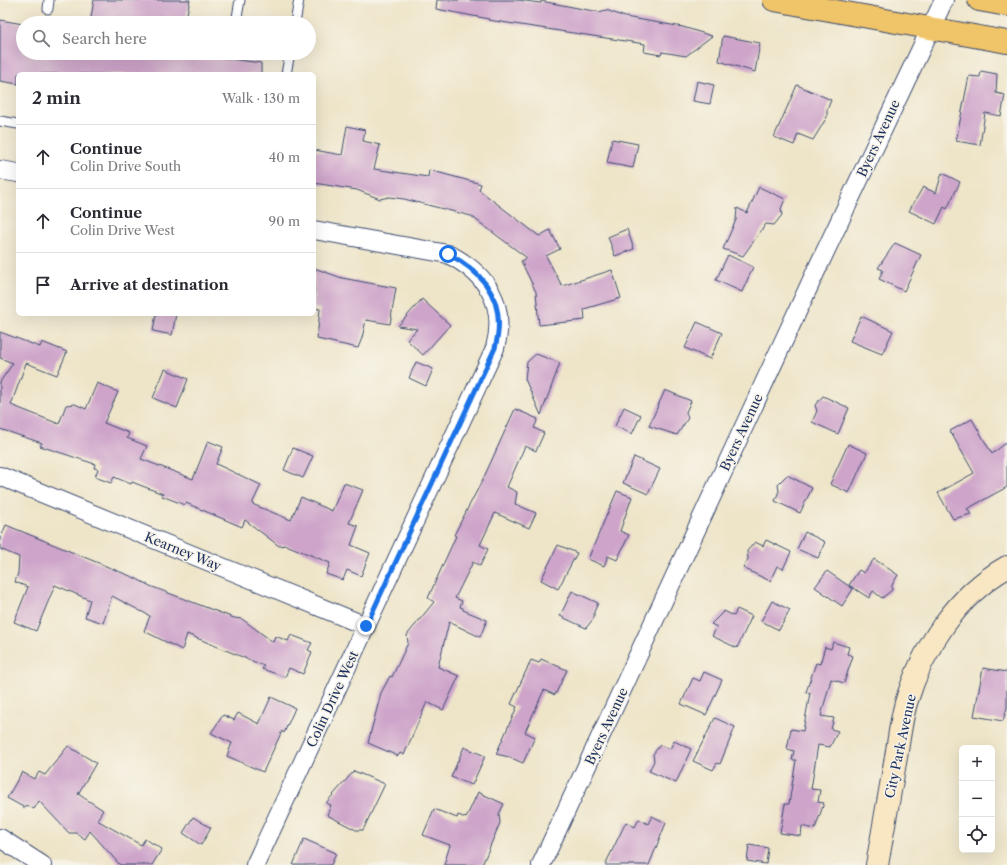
<!DOCTYPE html>
<meta charset="utf-8">
<style>
:root{--surface:#fff;--page:#f7f7f7;--text:#2b2b33;--muted:#7c7c81;--line:#e1e1e2}
body{margin:0;font-family:"Libre Caslon Text",serif;background:var(--page);color:var(--text)}
.controls{position:absolute;right:12px;bottom:12px;display:grid;overflow:hidden;border-radius:6px;box-shadow:0 4px 16px #0002}
.controls button{width:36px;height:36px;display:grid;place-items:center;padding:0;border:0;border-bottom:1px solid var(--line);background:var(--surface);color:var(--text);font:20px sans-serif}
.stop{position:absolute;width:12px;height:12px;margin:-9px;border:3px solid #1a73e8;border-radius:50%;background:#fff}
.stop.end{background:#1a73e8;border-color:#fff;box-shadow:0 1px 4px #0008}
.list{margin:0;padding:0;list-style:none}
h2{display:flex;justify-content:space-between;align-items:center;height:52px;margin:0;padding:0 16px;font-size:17px}
h2 small{font-size:13px;font-weight:400;color:var(--muted)}
.list li{display:grid;grid-template-columns:26px 1fr auto;gap:12px;align-items:center;box-sizing:border-box;height:64px;padding:0 16px;border-top:1px solid var(--line)}
.list b{display:block;font-size:15px;white-space:nowrap}
.list p{margin:0;font-size:13px;white-space:nowrap;color:var(--muted)}
.list em{font-size:13px;font-style:normal;color:var(--muted)}
.icon{flex:none;width:22px;height:22px;fill:none;stroke:currentColor;stroke-width:2;stroke-linecap:round;stroke-linejoin:round}
.map{position:relative;flex:none;width:1007px;height:865px;overflow:hidden}
.search{position:absolute;background:var(--surface);box-shadow:0 4px 16px #0002;left:16px;top:16px;width:300px;height:44px;display:flex;align-items:center;gap:10px;box-sizing:border-box;padding:0 14px;border-radius:22px;color:var(--muted);font-size:15px}
.panel{position:absolute;background:var(--surface);box-shadow:0 4px 16px #0002;left:16px;top:72px;width:300px;height:244px;border-radius:6px}
.map>svg:first-child{display:block}
</style>
<div class="map">
<svg width="1007" height="865" viewBox="0 0 1007 865">
<rect width="100%" height="100%" fill="#f7f3e8"/>
<filter id="ink" filterUnits="userSpaceOnUse"><feTurbulence type="fractalNoise" baseFrequency=".025" numOctaves="2"/><feDisplacementMap in="SourceGraphic" scale="8" xChannelSelector="R" yChannelSelector="G"/><feConvolveMatrix kernelMatrix="1 2 1 2 8 2 1 2 1" color-interpolation-filters="sRGB"/></filter>
<filter id="wash" filterUnits="userSpaceOnUse"><feTurbulence type="fractalNoise" baseFrequency=".012" numOctaves="4" result="noise"/><feDisplacementMap in="SourceGraphic" scale="16" xChannelSelector="R" yChannelSelector="G"/><feGaussianBlur stdDeviation="0.9" result="paint"/><feColorMatrix in="noise" values="0 0 0 0 0 0 0 0 0 0 0 0 0 0 0 0 0 1.4 0 .05"/><feComposite in="paint" operator="in"/></filter>
<g filter="url(#wash)">
<rect width="100%" height="100%" fill="#eee5c9"/>
<g id="blocks">
<path fill="#cea4ca" d="M94,0H190L185,23H90Z
M437,0H517L541,3V1L599,12L606,10L625,17L683,27L712,36L686,56L662,52L661,55L644,52L645,44L488,20L489,19L436,9Z
M0,20L23,24V53H186L261,63V74H18V84L0,81Z
M723,36L760,43L755,72L719,61Z
M981,71L997,74L996,93L1005,95L1001,116L985,113L980,145L956,141L969,76L980,77Z
M697,81L714,85L710,104L693,101Z
M797,85L831,100L827,110V117L813,140L798,134L794,145L774,137Z
M347,126L365,130L363,141L380,145L374,169L428,177L429,170L481,184L479,190L539,236L550,230L560,249L546,256L562,286L612,270L621,298L584,309L585,320L539,325L536,292L521,261L527,258L471,216L404,199L389,197L380,199L357,190L314,183V150L342,155Z
M612,139L638,144L633,168L607,163Z
M942,173L960,182L947,209L944,207L936,224L909,211L923,187L936,193Z
M759,187L785,199L781,209L782,215L774,225L766,224L743,256L723,249L736,220L737,208L747,213Z
M627,229L634,249L615,256L608,237Z
M895,243L921,255L904,291L879,279L883,270L878,268Z
M728,255L753,267L742,292L716,280Z
M314,268L342,278L396,288L390,324L366,320L362,338L358,348L317,339L320,309L314,308Z
M422,299L450,325L423,355L407,340L417,329L398,326Z
M156,314H176L172,335L153,331Z
M861,316L893,331L882,354L850,341Z
M697,322L722,333L710,359L685,348Z
M0,332L40,347L42,342L67,352L57,375L26,363L11,405L59,424L66,405L75,404L86,409L97,383L118,392L104,423L129,433L127,438L147,446L141,459L193,479L208,441L223,447L216,464L261,485L252,504L291,520L301,497L332,511L344,483L363,490L349,523L358,526L351,545L370,553L361,576L347,570L343,580L326,574L330,563L286,545L279,546L245,520L242,527L186,503L185,505L162,496L163,494L132,482L131,484L114,477L111,483L95,477L98,469L94,468L95,464L40,446L42,443L0,429V382L13,363L0,358Z
M536,354L560,363L541,415L525,379L527,362Z
M416,362L433,369L426,386L409,378Z
M165,369L188,379L177,408L153,398Z
M665,390L691,401L686,412L688,418L677,435L649,426Z
M823,396L849,408L838,434L812,422L817,411L815,405Z
M624,407L641,415L632,434L615,426Z
M515,409L538,419L534,428L544,433L536,451L525,446L507,487L517,492L515,504L536,513L529,528L495,513L480,545L488,549L480,566L473,562L455,598L462,601L460,607L463,608V610L487,620L480,637L449,622L438,667L459,676L443,710L427,702L404,755L400,753L398,756L368,743L381,693L390,676L392,677L408,643L407,635L434,602L428,598L456,536L454,535L484,477Z
M972,419L992,454L1007,442V487L967,509L971,514L953,519L938,493L974,473L950,431Z
M848,444L867,453L849,493L830,484Z
M293,448L313,456L303,478L284,470Z
M634,457L660,469L648,494L623,483Z
M787,475L812,488L800,513L775,501L779,491L778,484Z
M617,491L632,497L620,531L629,535L617,560L608,556L604,566L588,559Z
M6,525L135,578L150,586L234,618L242,619L273,642L275,636L288,641L291,635L312,643L308,650L312,652L303,674L289,668L285,677L262,669L264,666L187,634L182,650L144,631L150,616L112,596L103,623L85,617L90,600L55,585L36,631L14,622L28,587L15,582L18,573L19,557L0,549V539Z
M805,532L825,542L818,558L797,549Z
M766,540L791,552L783,569L777,566L770,581L743,568L748,559L747,551L755,542L763,546Z
M558,545L577,553L558,589L541,580Z
M874,559L898,575L892,585V590L882,598L873,591L869,598L849,585L859,570L864,573Z
M827,571L853,589L842,606L815,587Z
M572,591L598,603L594,612V618L586,628L560,616Z
M772,601L790,610L779,630L761,621Z
M737,609L752,616L737,648L712,636L717,627L711,624L724,611L734,616Z
M833,642L849,647L847,654L853,656L844,683L831,679L821,716L834,718L831,729L838,731L830,747L818,745L811,789L820,790L818,802L824,803L815,829L802,826L801,836L780,833L785,804H789L796,760H792L794,751L787,749L791,729L803,731L810,693L806,692L816,663L820,664L825,647L831,649Z
M541,659L567,670L555,695L544,690L525,732L535,737L523,763L509,757L496,754L517,707L511,704L531,660L539,663Z
M983,668L1007,672V708L1003,721L974,716Z
M704,672L722,680L706,715L681,704L693,678L700,681Z
M271,697L295,708L284,733L282,731L263,772L227,756L232,743L211,733L223,715L234,720L238,713L259,724Z
M715,718L735,727L720,764L717,763L713,770L693,761Z
M674,741L691,749L676,783L649,771L654,761L653,754L660,745L670,749Z
M68,746L96,763L78,794L103,810L97,820L141,845L145,839L162,849L152,865H120L90,831L85,839L76,833H69L39,801L34,809L27,805L25,808L7,798L22,772L34,779L39,772L45,775Z
M464,747L485,756L472,785L451,777Z
M354,771L385,784L363,830H356L327,815L331,805L326,803Z
M478,792L504,804L499,814L500,823L482,865H444L450,845L423,835L434,809L457,818L458,815L466,818Z
M652,816L666,823L649,865H605L626,822L635,827L639,819L648,824Z
M193,817L211,828L201,845L183,833Z
M304,839L336,853L331,865H293Z
M749,845L768,848L766,864L747,861Z"/>
</g>
</g>
<g filter="url(#ink)">
<use href="#blocks" fill-opacity="0" stroke="#3b4a6e" stroke-width="1"/>
<g fill="none" stroke-linecap="round" stroke-linejoin="round">
<g stroke="#3b4a6e" stroke-width="11">
<path id="lane" d="M48,9L49,0
M236,23L240,0
M295,23L299,0
M286,74L290,53
M0,121L18,124"/>
</g>
<g stroke="#3b4a6e" stroke-width="20">
<path id="street" d="M0,170L18,173
M0,476L366,626
M0,838L42,865
M255,865L495,348C507,304 487,274 448,254L314,230
M541,865L816,271L944,0"/>
</g>
<g stroke="#3b4a6e" stroke-width="24">
<path id="secondary" d="M877,865C883,829 890,793 896,757C899,739 901,720 906,703C922,649 957,595 1007,567"/>
</g>
<g stroke="#3b4a6e" stroke-width="24">
<path id="primary" d="M774,0L1007,42
M979,0L1007,5"/>
</g>
<use href="#lane" stroke="#fff" stroke-width="9"/>
<use href="#street" stroke="#fff" stroke-width="18"/>
<use href="#secondary" stroke="#f9e7c3" stroke-width="22"/>
<use href="#primary" stroke="#f0c469" stroke-width="22"/>
</g>
</g>
<g fill="none" stroke-linecap="round" stroke-linejoin="round" filter="url(#ink)">
<path stroke="#1a73e8" stroke-width="5" d="M366,626L495,348C507,304 487,274 448,254"/>
</g>
<g text-anchor="middle" dominant-baseline="central" stroke-width="3" stroke-linejoin="round" paint-order="stroke">
<g font-size="13" fill="#1b2f5e" stroke="#f7f3e8">
<text transform="translate(878 138) rotate(-65)">Byers Avenue</text>
<text transform="translate(741 432) rotate(-65)">Byers Avenue</text>
<text transform="translate(183 551) rotate(22)">Kearney Way</text>
<text transform="translate(332 699) rotate(-65)">Colin Drive West</text>
<text transform="translate(606 726) rotate(-65)">Byers Avenue</text>
<text transform="translate(900 746) rotate(-78)">City Park Avenue</text>
</g>
</g>
</svg>
<div class="controls">
<button>+</button>
<button>−</button>
<button><svg class="icon" aria-label="locate" viewBox="0 0 24 24"><circle cx="12" cy="12" r="6"/><path d="M12 2v4M12 18v4M2 12h4M18 12h4"/></svg></button>
</div>
<div class="stop" style="left:448px;top:254px"></div>
<div class="stop end" style="left:366px;top:626px"></div>
<div class="search"><svg class="icon" aria-label="search" viewBox="0 0 24 24"><circle cx="10" cy="10" r="6"/><path d="M15 15l6 6"/></svg>Search here</div>
<section class="panel">
<h2>2 min<small>Walk · 130 m</small></h2>
<ul class="list">
<li><svg class="icon" aria-label="ahead" viewBox="0 0 24 24"><path d="M12 20V5M6 11l6-6 6 6"/></svg><div><b>Continue</b><p>Colin Drive South</p></div><em>40 m</em></li>
<li><svg class="icon" aria-label="ahead" viewBox="0 0 24 24"><path d="M12 20V5M6 11l6-6 6 6"/></svg><div><b>Continue</b><p>Colin Drive West</p></div><em>90 m</em></li>
<li><svg class="icon" aria-label="arrive" viewBox="0 0 24 24"><path d="M6 21V4h12l-3 4 3 4H6"/></svg><div><b>Arrive at destination</b></div></li>
</ul>
</section>
</div>
